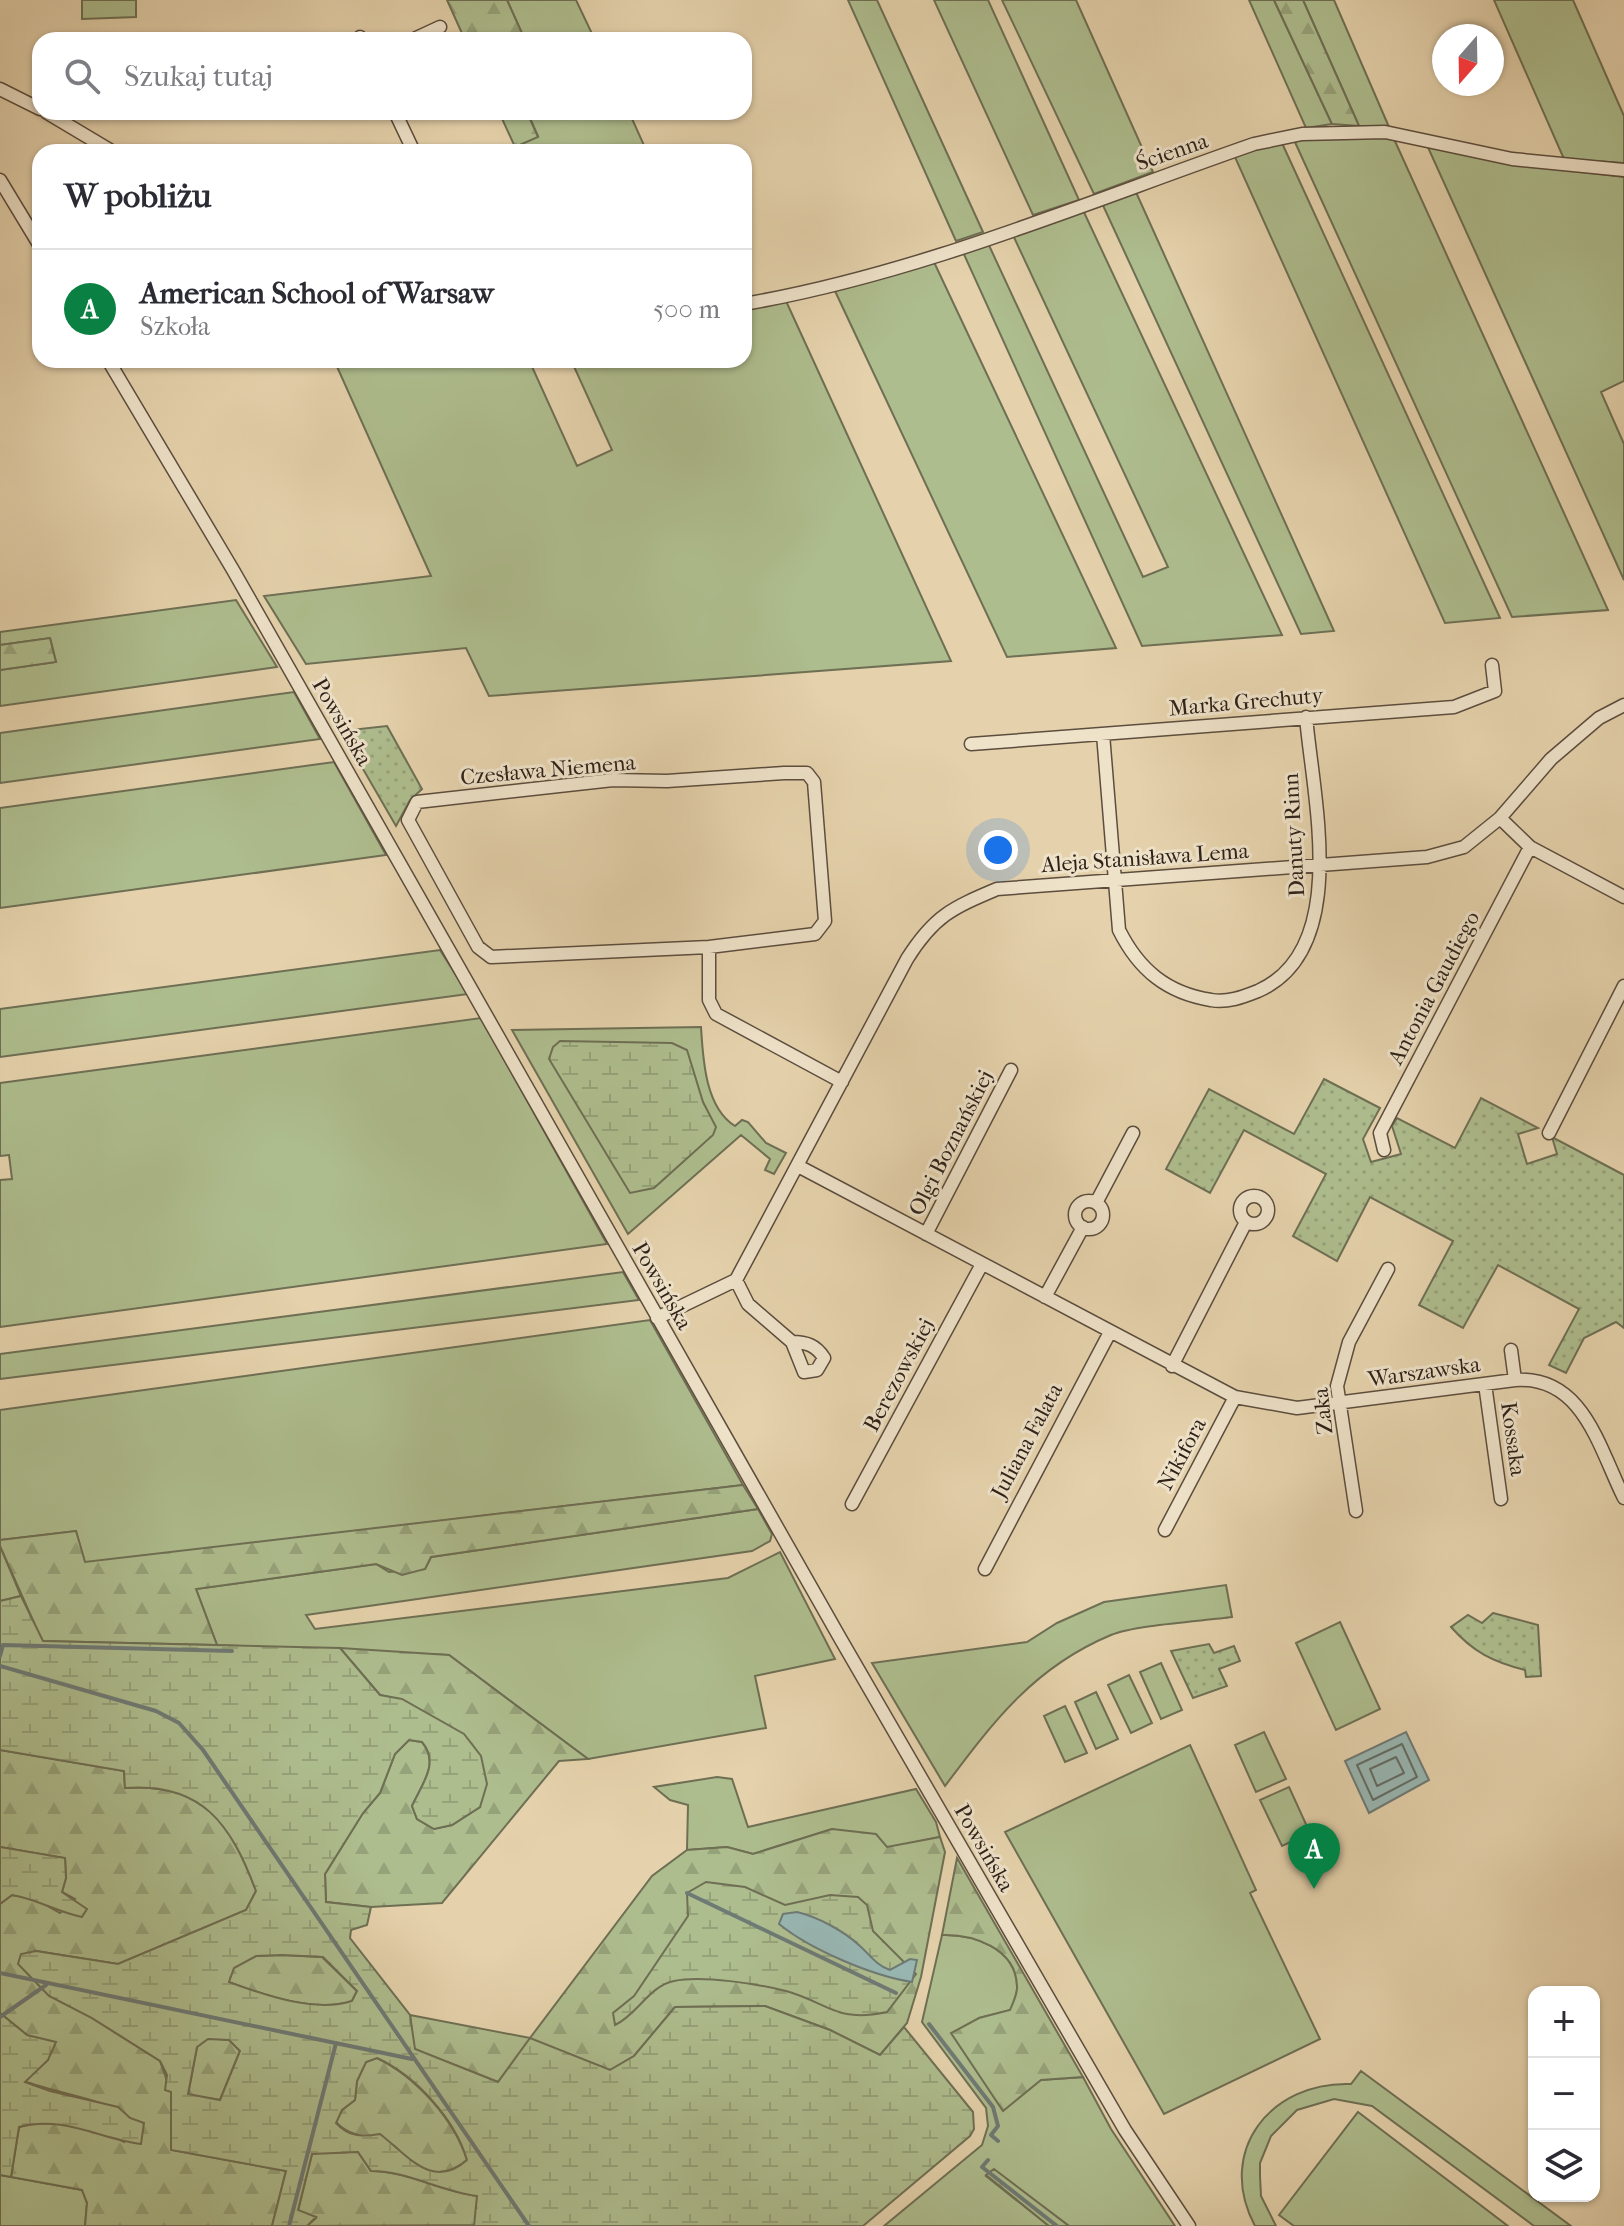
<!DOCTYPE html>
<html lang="pl">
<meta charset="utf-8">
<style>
:root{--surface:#fff;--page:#f2f2f3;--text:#2b2b33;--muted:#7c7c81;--line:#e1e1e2;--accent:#0b8043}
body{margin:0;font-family:"IM FELL French Canon",serif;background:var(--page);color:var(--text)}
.controls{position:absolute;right:24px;bottom:24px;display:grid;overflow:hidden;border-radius:16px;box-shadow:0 2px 6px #0004}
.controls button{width:72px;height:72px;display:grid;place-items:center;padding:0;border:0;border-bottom:2px solid var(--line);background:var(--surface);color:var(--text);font:40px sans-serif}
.compass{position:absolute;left:1432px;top:24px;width:72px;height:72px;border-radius:50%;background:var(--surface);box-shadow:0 2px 6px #0004;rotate:200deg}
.you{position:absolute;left:998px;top:850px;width:28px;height:28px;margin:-20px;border:6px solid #fff;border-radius:50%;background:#1a73e8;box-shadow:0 0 0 12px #1a73e833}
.badge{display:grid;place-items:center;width:52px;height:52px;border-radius:50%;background:var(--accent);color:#fff;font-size:26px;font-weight:700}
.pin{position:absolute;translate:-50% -66px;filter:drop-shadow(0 2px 4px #0008)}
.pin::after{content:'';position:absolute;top:42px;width:28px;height:24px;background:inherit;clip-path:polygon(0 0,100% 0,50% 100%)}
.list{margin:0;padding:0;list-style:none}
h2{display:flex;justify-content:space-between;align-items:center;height:104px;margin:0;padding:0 32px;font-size:34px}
h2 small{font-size:26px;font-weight:400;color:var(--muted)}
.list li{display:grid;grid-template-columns:52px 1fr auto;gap:24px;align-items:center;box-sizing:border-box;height:120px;padding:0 32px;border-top:2px solid var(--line)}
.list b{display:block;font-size:30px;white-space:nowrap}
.list p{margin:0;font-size:26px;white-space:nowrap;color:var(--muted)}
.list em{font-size:26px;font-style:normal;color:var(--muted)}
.icon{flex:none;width:44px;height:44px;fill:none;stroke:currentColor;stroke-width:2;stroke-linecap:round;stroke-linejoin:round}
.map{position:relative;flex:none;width:1624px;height:2226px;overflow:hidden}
.search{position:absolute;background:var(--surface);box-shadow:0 2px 6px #0004;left:32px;top:32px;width:720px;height:88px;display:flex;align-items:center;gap:20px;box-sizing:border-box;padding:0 28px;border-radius:24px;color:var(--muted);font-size:30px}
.panel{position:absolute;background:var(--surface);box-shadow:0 2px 6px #0004;left:32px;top:144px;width:720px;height:224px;border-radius:24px}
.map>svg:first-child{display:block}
</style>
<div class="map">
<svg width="1624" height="2226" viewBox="0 0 1624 2226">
<defs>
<pattern id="forest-firs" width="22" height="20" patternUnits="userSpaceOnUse" patternTransform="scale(2)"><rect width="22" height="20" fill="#aebd8e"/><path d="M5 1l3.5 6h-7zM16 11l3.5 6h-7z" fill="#96a27a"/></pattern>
<pattern id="wetland-marsh" width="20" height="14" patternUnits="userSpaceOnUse" patternTransform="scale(2)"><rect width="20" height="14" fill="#aebd8e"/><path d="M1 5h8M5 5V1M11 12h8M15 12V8" fill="none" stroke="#96a27a"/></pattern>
<pattern id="park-dots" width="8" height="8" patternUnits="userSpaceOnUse" patternTransform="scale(2)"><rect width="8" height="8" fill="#aebd8e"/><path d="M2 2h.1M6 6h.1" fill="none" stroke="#96a27a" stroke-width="1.8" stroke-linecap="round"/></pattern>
</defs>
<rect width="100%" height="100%" fill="#e5d2ac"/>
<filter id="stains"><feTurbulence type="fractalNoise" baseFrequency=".0025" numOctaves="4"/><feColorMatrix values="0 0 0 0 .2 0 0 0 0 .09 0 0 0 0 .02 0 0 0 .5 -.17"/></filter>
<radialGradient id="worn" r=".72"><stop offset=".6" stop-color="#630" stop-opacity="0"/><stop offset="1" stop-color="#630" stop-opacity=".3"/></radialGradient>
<path fill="#aebd8e" stroke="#6e6f54" stroke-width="2" d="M82,0H136V17L82,19Z
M507,0H576L595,40H525Z
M848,0H877L983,232L956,241Z
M934,0H988L1079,200L1033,215Z
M1002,0H1076L1153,172L1094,194Z
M1249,0H1274L1332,124L1306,128Z
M1303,0H1334L1389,127L1359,126Z
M1494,0H1573L1624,116V163L1564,159Z
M527,112H629L647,152H517L515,147L538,136Z
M1336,135L1394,139L1608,610L1512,617L1294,140Z
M1282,143L1500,618L1445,623L1234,155Z
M1426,143L1499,162L1624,177V381L1601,392L1624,444V580Z
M1135,190L1334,631L1301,634L1101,201Z
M1082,208L1282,635L1142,646L962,250L987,241L1143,577L1168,567L1012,233Z
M933,260L1116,648L1007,657L835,291Z
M786,301L951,661L489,696L466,648L306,664L264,596L431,576L334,360H529L577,466L612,450L571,360H744V309Z
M236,600L277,667L0,706V670L56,662L50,638L0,645V632Z
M294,692L320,739L0,783V733Z
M334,762L386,855L0,908V808Z
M440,950L468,994L0,1057V1009Z
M481,1018L607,1244L0,1327V1180L12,1179L9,1155L0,1156V1083Z
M701,1027C703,1059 705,1107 735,1126L742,1120L748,1122L766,1143L786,1153L774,1174L765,1170L770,1159L741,1135L628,1234L512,1030Z
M623,1272L639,1300L0,1379V1354Z
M650,1320L743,1485L85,1563L76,1531L0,1540V1410Z
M758,1509L772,1534L770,1541L752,1551L306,1615L315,1629L728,1578L780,1552L835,1659L755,1676L766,1728L588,1759L449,1655L217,1645L196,1589L376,1564L389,1572L425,1569L431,1557Z
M0,1546L21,1596L0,1601Z
M1226,1585L1232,1617C1203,1621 1134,1625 1111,1635C1034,1667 993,1722 945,1786L872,1663L1027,1642L1057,1623L1104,1602Z
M1340,1622L1380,1709L1336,1730L1296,1643Z
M1161,1663L1182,1710L1161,1719L1140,1672Z
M1129,1675L1152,1723L1131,1733L1108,1685Z
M1096,1692L1118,1739L1096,1749L1075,1702Z
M1065,1706L1087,1753L1065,1762L1044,1716Z
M1264,1732L1286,1779L1256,1792L1235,1745Z
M1190,1745L1256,1890L1250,1893L1320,2039L1164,2114L1005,1832Z
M717,1777L732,1779L748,1827L916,1789L936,1822L940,1837L887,1848L832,1829L753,1854L727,1847L687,1850L688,1805L670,1800L654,1787Z
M1289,1787L1310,1833L1282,1846L1260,1800Z
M942,1935C973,1934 1016,1948 1017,1986C1018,1993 1013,2003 1011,2010L979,2018L1003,2110L1040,2080L1083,2077L1111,2129L1175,2226H1069L994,2170L986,2176L1049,2226H884L982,2145L988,2126L986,2108L922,2022Z
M1361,2071L1571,2226H1534L1372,2106L1334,2099L1297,2110L1271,2136L1260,2163V2176L1261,2196L1276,2226H1255C1215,2151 1271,2081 1351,2084Z
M1358,2112L1508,2226H1294L1279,2215Z
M0,2175L82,2190L87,2203L85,2226H0Z"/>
<path fill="url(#forest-firs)" stroke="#6e6f54" stroke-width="2" d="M447,0H507L525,40H465Z
M1274,0H1303L1359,126L1332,124Z
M499,112H527L538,137L515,147Z
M50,638L56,662L0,670V645Z
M743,1485L758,1509L431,1557L425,1569L402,1575L376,1564L196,1589L217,1645L42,1641L0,1546V1540L76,1531L85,1562Z
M340,1648L449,1655L588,1759L559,1761L442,1903L371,1907L326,1902L325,1874L363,1813L380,1793L395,1754L409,1740L422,1742C440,1763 422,1784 412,1806L417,1819L434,1829L452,1825L480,1807L402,1700L380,1695Z
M0,1750L124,1771L125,1788C203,1782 231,1824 256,1891L246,1910L118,1964L36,1951L92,2018L160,2061L171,2092L172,2150L286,2171L272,2226H85L87,2203L82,2190L11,2177L19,2127C50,2119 96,2126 124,2142L130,2118C108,2099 54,2093 24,2081L48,2060L27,2035L0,2013V1904L12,1895L35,1899L60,1913L75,1899L62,1892L66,1878L65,1858L0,1847Z
M832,1829L876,1834L887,1847L940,1837L945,1852L921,1977L907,2023L880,2055L830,2030L765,2006L675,2007L634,2056L610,2070L530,2039L498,2082L414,2049L410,2015L530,2038L652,1876L687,1850L727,1847L753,1854Z
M957,1858L1083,2077L1041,2080L1003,2111L951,2033L979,2018L1010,2010C1013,2003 1018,1993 1017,1986C1016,1948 973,1934 942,1935Z
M282,1955L322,1957L357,1991L352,2001C314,2013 265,1995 228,1982L234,1967L256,1956Z
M208,2038L229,2040L240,2051L220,2100L188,2095L197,2047Z
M377,2058C416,2077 454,2119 467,2160C450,2174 429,2177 410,2163C404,2158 400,2149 393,2145C373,2134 352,2140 336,2122L342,2110L355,2100L357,2081L366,2062Z
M327,2151L358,2152L371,2171C408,2171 440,2192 478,2196L476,2225L307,2226L316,2218L298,2211L312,2154Z
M994,2169L1069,2226H1049L986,2175Z"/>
<path fill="url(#wetland-marsh)" stroke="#6e6f54" stroke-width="2" fill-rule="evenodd" d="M560,1041L672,1043L687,1050L703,1102L716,1127L713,1135L654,1188L630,1193L549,1059L553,1047Z
M21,1596L43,1641L340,1648L380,1695L402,1699L464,1734L481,1756L487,1784L480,1807L452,1825L434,1829L417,1819L412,1806C422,1784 440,1763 422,1742L409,1740L395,1754L380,1793L363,1813L325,1874L326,1902L371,1907L367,1925L351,1930L350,1938L410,2015L415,2049L498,2082L530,2038L610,2070L634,2056L675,2007L765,2006L830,2030L880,2055L904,2027L973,2112L974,2129L970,2136L863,2226H474L477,2196C440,2191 408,2171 371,2171L358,2152L312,2154L298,2210L316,2217L307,2226H272L286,2171L171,2150V2092L165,2090L167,2075L160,2061L92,2018L49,1996L18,1964L21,1954L36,1951L118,1964L246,1910L256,1891C231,1824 202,1782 125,1788L124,1771L0,1750V1601ZM282,1955L323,1957L357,1991L352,2001C315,2013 264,1995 229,1982L234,1968L256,1956ZM208,2039L229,2040L240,2051L220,2100L188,2094L197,2047ZM377,2058C416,2076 455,2119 467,2160C433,2191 407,2155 380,2134C361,2137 349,2137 336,2123L342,2110L355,2100L357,2081L366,2062Z
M0,1847L65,1858L66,1878L62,1892L87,1909L82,1917C57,1912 37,1899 12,1895L0,1904Z
M706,1882L745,1887L785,1905L830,1895L858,1897L867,1905L873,1931L916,1974L887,2012C835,2023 829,2003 786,1991C758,1984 702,1975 674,1981C649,1986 637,2015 615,2025L613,2013L634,1996L688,1916L687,1893Z
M0,2013L27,2035L56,2042L48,2060L25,2082L50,2091L118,2107L130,2118L144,2123L141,2144C100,2139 63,2115 19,2127L11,2177L0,2175Z"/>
<path fill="url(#park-dots)" stroke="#6e6f54" stroke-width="2" d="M387,726L422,789L410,800L396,826L341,731Z
M1324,1079L1380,1108L1363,1139L1371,1162L1401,1154L1392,1126L1397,1118L1455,1148L1481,1098L1538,1128L1518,1134L1527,1164L1557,1154L1552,1137L1624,1175V1328L1616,1322L1584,1338L1566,1373L1549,1365L1579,1309L1498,1265L1463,1328L1419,1305L1453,1241L1370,1197L1337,1261L1293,1236L1326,1174L1244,1130L1210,1193L1166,1169L1209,1089L1294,1134Z
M1493,1613L1538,1625L1541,1676L1526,1677L1525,1670C1493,1662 1473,1652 1451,1627L1468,1615L1482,1623Z
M1209,1644L1214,1653L1234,1646L1240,1661L1219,1669L1227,1686L1193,1698L1171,1651Z"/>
<path fill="#98b6b2" stroke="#6e7a75" stroke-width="2" d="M1406,1732L1429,1780L1369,1813L1345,1761Z
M797,1912C818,1917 844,1931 860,1946C870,1955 876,1965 890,1970L910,1959L917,1960L912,1982C873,1976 811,1950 779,1924L783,1914Z"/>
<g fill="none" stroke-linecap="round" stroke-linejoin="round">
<path stroke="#636c66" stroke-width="2" d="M1402,1744L1417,1777L1373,1800L1357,1765Z
M1396,1757L1404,1773L1377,1786L1370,1769Z"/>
<path stroke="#6e7a75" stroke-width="4" d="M0,1656L3,1645L232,1651
M0,1666L156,1711L179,1723L203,1750L529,2226
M687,1893L896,1993
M0,1973L412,2059
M0,2017L46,1985
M929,2024L993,2107L998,2126L991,2135L998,2141
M988,2160L982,2167L1057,2226
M289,2226L336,2043"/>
<g stroke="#5c4d3e" stroke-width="15">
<path id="street" d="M360,37L362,40
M412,40L440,27
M0,89L40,109
M46,112L113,152
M395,112L414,152
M0,180L40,246
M744,304C919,274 1087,202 1254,144L1302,134L1385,132L1512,159L1624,170
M108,360L233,570L840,1638L1125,2130L1189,2226
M1103,734L1119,930C1139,970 1167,993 1211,1000C1227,1003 1243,997 1258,991C1351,950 1313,798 1306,717
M971,744L1454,707L1495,691L1492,665
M784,773H807L814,782L825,921L815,934L709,947L491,957L478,947L408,820L417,802L613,780L667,781Z
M1500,818L1530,847L1624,897
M709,947V1000L716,1014L842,1082
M1549,1133L1624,986
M1384,1150L1380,1133L1530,847
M798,1166L1235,1397L1297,1408L1515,1380C1583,1375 1599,1448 1624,1498
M1240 1210a14 14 0 1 1 28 0a14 14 0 1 1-28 0Z
M1075 1215a14 14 0 1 1 28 0a14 14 0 1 1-28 0Z
M1096,1203L1133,1133
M926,1234L1011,1070
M736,1280L748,1304L792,1342L804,1372L817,1370L824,1358C816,1345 806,1342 792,1342
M1045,1297L1083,1227
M657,1318L736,1280L907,959C934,916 952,908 997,889L1427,857L1464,847L1500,818L1551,759L1599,718L1624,705
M1511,1350L1515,1380
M1172,1366L1246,1222
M1485,1384L1501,1499
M852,1504L982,1264
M1356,1511L1337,1386L1349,1342L1388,1269
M1165,1530L1235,1397
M985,1569L1109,1334"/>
</g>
<use href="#street" stroke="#eee2c9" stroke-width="12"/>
</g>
<g text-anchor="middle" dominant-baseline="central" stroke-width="6" stroke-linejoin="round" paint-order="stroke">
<g font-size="22" fill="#2e2119" stroke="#eee2c9">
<text transform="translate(1172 152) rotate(-19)">Ścienna</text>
<text transform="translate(1246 702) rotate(-5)">Marka Grechuty</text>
<text transform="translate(342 722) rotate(60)">Powsińska</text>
<text transform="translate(548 770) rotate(-5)">Czesława Niemena</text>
<text transform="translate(1294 835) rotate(-93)">Danuty Rinn</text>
<text transform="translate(1145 858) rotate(-4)">Aleja Stanisława Lema</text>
<text transform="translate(1434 988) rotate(-62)">Antonia Gaudiego</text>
<text transform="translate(951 1143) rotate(-63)">Olgi Boznańskiej</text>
<text transform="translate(662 1286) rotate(60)">Powsińska</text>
<text transform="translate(1424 1372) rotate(-8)">Warszawska</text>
<text transform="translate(899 1375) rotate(-62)">Berezowskiej</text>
<text transform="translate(1323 1411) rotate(-96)">Zaka</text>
<text transform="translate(1513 1439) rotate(82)">Kossaka</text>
<text transform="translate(1027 1441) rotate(-62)">Juliana Falata</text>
<text transform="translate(1182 1454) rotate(-62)">Nikifora</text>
<text transform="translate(984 1848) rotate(60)">Powsińska</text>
</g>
</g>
<rect width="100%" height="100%" filter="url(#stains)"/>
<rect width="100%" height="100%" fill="url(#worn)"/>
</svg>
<div class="controls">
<button>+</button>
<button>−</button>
<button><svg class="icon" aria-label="layers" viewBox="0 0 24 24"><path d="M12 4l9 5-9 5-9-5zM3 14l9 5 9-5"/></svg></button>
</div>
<svg class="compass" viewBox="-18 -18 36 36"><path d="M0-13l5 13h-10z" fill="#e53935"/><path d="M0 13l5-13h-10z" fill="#7c7c81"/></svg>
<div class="you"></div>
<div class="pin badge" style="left:1314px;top:1889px">A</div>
<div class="search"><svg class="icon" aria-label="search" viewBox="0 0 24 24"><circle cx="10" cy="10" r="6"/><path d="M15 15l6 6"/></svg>Szukaj tutaj</div>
<section class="panel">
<h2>W pobliżu<small></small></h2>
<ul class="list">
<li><span class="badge">A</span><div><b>American School of Warsaw</b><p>Szkoła</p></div><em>500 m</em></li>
</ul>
</section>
</div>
